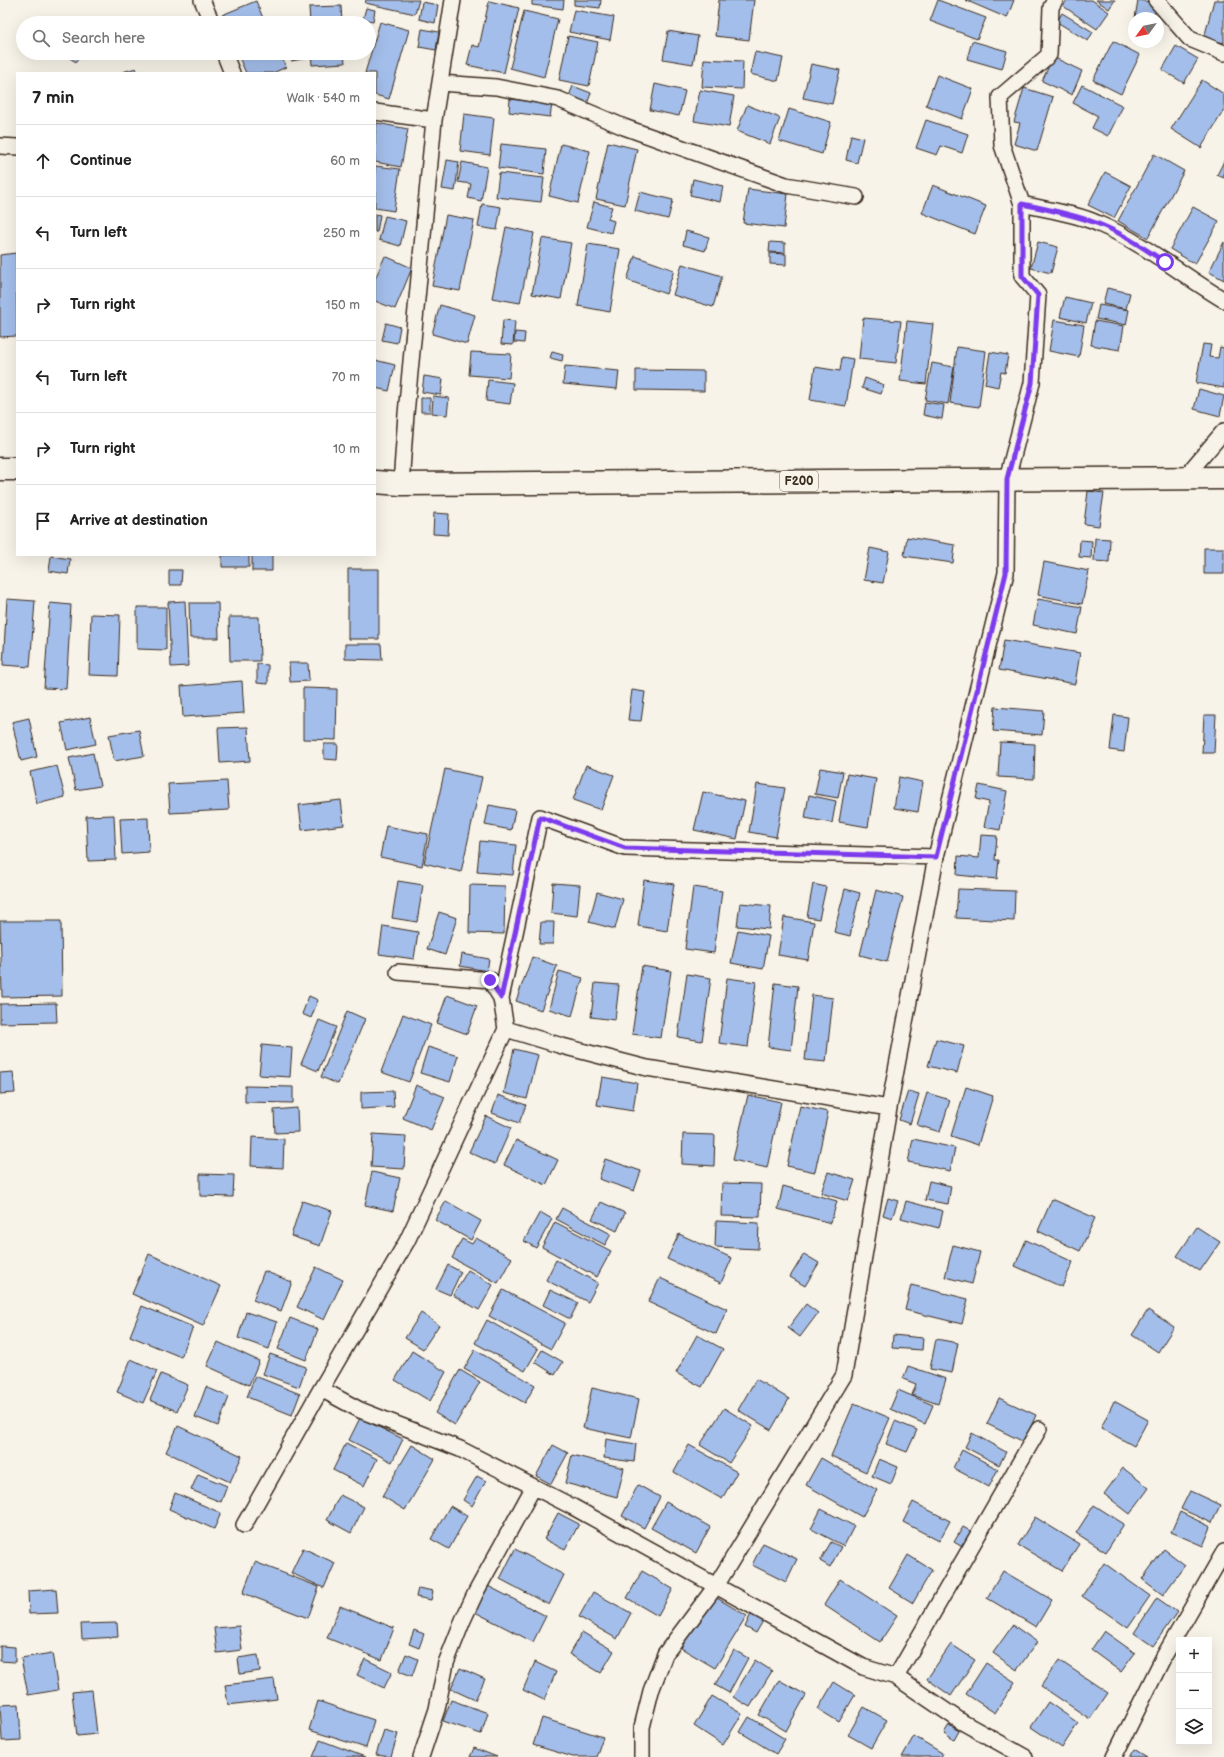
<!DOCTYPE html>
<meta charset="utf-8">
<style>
:root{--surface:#fff;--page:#f2f2f2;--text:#222;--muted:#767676;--line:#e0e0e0}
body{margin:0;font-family:"Balsamiq Sans",sans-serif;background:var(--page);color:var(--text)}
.controls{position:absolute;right:12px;bottom:12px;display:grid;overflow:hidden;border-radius:0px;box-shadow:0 4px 16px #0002}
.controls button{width:36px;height:36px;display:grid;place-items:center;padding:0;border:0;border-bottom:1px solid var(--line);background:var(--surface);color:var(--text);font:20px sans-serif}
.compass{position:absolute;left:1128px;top:12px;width:36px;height:36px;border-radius:50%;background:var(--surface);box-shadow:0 4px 16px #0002;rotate:237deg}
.stop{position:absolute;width:12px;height:12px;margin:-9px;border:3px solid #7c3aed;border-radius:50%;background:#fff}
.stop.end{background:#7c3aed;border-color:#fff;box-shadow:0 1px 4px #0008}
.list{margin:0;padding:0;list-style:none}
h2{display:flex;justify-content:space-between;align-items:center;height:52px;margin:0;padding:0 16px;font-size:17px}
h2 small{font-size:13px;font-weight:400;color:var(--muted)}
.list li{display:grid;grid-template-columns:26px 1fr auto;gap:12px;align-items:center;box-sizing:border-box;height:72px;padding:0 16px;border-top:1px solid var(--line)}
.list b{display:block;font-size:15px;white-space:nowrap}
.list em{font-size:13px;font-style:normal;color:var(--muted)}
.icon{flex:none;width:22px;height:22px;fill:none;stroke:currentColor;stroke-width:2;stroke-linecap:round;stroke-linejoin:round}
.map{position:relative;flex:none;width:1224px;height:1757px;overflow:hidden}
.search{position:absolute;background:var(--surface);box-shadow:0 4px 16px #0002;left:16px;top:16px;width:360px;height:44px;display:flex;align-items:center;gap:10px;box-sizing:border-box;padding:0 14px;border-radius:22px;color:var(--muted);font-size:15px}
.panel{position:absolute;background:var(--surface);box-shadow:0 4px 16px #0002;left:16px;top:72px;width:360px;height:484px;border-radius:0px}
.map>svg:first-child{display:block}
</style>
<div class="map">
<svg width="1224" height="1757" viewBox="0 0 1224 1757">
<rect width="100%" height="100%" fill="#f7f3e8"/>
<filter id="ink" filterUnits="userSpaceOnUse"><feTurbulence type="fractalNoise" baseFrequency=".025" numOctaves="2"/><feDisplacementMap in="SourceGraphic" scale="8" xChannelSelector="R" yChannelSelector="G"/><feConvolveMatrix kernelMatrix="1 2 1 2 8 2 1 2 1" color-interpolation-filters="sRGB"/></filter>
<g filter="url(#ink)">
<path fill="#a3beea" stroke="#3b2a1e" d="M366,0H419L415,14L365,3Z
M532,0H564L563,9L532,5Z
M574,0H601L600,8L574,5Z
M719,0H754L749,40L715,36Z
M938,0L986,18L977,39L930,21Z
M965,0H1014L1007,18Z
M1067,0H1092L1109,12L1097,29L1063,6Z
M1096,0H1115L1109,9Z
M1138,0L1157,3L1154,18H1135Z
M1214,0H1224V43L1204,38Z
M256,1L265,23H226L222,15Z
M489,1L519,8L504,73L467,65L472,45L479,47Z
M422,2L438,5L435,23L419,19Z
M341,6L342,23H310L309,7Z
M366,8L375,10L373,21L363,19Z
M574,10L614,17L610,40L569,32Z
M524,11L558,19L544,77L510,68Z
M1062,13L1093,32L1088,41L1057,22Z
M380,22L409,30L389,99L375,95V73H365Z
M422,29L439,32L436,50L419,47Z
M668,31L698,36L693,64L663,59Z
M568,36L598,42L589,86L559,80Z
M972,41L1007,51L1002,69L967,59Z
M1113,41L1140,55L1121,94L1093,80Z
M1176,46L1198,59L1184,83L1162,70Z
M755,52L783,58L778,81L750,74Z
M66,53H83L76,62L65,55Z
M237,53H280L286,67L273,73H246Z
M290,53H308L309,58L291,61Z
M311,53H344L345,63L312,65Z
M1053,57L1082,71L1072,95L1042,81Z
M704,59L743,61L742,89L702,87Z
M811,64L840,70L832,104L803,98Z
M136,68L138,73H119Z
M937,75L973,89L962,119L926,105Z
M1202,80L1224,94V110L1201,148L1171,129Z
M655,84L685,91L679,116L650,110Z
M1082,85L1123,106L1108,136L1092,128L1098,116L1073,103Z
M573,86L591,93L587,104L569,96Z
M1024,88L1053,97L1037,151L1014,144L1020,123L1014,122Z
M700,90L734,96L729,127L694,121Z
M510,99L552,104L550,117L509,112Z
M747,105L780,118L770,144L737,131Z
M789,109L831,122L822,154L779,141Z
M464,114L494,118L490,155L460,151Z
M926,120L968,134L962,153L941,146L937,155L916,148Z
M377,123L408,129L401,167L375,162V134Z
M851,135L863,138L857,163L846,160Z
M608,142L637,149L625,205L596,199Z
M501,144L546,149L544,174L498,168Z
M561,144L590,151L578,203L549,196Z
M1154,154L1184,171L1148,238L1118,221Z
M447,160L459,162L455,191L442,189Z
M1224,161V178L1217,175Z
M462,162L487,167L481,201L468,198L471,184L458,182Z
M375,166L400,169L394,211L375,208Z
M1105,172L1131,186L1114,218L1088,205Z
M499,173L544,178L541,202L496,197Z
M693,179L723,186L720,202L690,195Z
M933,185L986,206L975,234L922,213Z
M748,189L788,194L784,228L743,223Z
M640,192L673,200L668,219L635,211Z
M594,202L612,207L608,219L614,221L611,233L587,227Z
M482,204L501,207L497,230L478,227Z
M1193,207L1219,221L1195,264L1170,249Z
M375,214L380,215L377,232H375Z
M446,215L474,220L460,291L432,286Z
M385,216L406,221L400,246L379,240Z
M506,227L534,233L520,303L492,298Z
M686,231L709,237L705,251L683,245Z
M542,238L571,243L561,299L532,294Z
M770,242L785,243V253L769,252Z
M1038,242L1058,247L1051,273L1031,268Z
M1224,242V280L1209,272Z
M588,244L620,249L610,312L578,306Z
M16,253L17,336L0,337V255Z
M770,253L786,254V265L770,264Z
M385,256L412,268L395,309L375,301V279Z
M635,256L674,270L666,294L627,280Z
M682,264L722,276L713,307L673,295Z
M1107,288L1130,293L1126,309L1103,304Z
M1065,297L1091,303L1086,323L1060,317Z
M440,305L475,315L467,344L432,334Z
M1099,305L1129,310L1126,325L1096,319Z
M863,318L901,321L896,363L859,359Z
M503,320L515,321L513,345L501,344Z
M1054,320L1084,325L1079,357L1049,351Z
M907,321L933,324L926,384L900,381Z
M1095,321L1124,326L1120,350L1091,345Z
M386,323L400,327L397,343L382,340Z
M515,332L525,333L524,343L514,342Z
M1203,344L1211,345L1209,357L1218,358L1220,347L1224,348V388L1196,383Z
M957,347L986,351L979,407L950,403Z
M471,352L511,354L509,378L469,375Z
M552,352L563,355L562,361L550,358Z
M990,352L1008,355L1005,373L1001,372L998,387L985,384Z
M842,357L853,359L846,406L810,400L815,367L840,371Z
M375,360L395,365L389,391L375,388Z
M932,363L954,367L948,404L925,400Z
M565,366L619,371L617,389L563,384Z
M636,370L704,371V391L636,390Z
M424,376L443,379L441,395L422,392Z
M865,378L884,385L881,394L862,388Z
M488,380L513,383L510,404L486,401Z
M1199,389L1224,396L1220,416L1194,409Z
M433,396L449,398L447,415L432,413Z
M421,398H430V412H421Z
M925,402L944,405L942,419L923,415Z
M1088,491L1104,493L1099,526L1084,524Z
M434,513L449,514L448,535L433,534Z
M907,537L955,545L953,563L904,556Z
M1095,538L1110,539L1109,562L1094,561Z
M1080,540L1092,541L1091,558L1079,557Z
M870,548L889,552L883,583L864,580Z
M1204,548H1224V574H1204Z
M222,555H249V567H222Z
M252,555H272V571H252Z
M51,556L70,559L68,574L49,571Z
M1044,562L1089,571L1082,604L1038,595Z
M348,569H379V639H348Z
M169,570H182L181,585H169Z
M7,599L35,601L30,667L3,665Z
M1038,599L1082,607L1077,634L1033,625Z
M185,601L188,666L171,667L168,602Z
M50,603L71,605L66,689L44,688Z
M189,603H218L219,638H190Z
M137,607H166V650L137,649Z
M91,614L120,615L118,676L89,675Z
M229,617H259L260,661H230Z
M1004,640L1080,653L1075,684L999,670Z
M345,644H381L382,660L345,659Z
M289,663H308L309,681L290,682Z
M257,664L268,665V684L257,683Z
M242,681L244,713L183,717L181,686Z
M303,688L337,689L336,740L303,739Z
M632,690L645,692L641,721L628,720Z
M995,707L1044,711L1042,735L993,731Z
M1114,715L1128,717L1124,752L1110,750Z
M1204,715H1216L1214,753H1202Z
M90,717L96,744L67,750L61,723Z
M29,718L37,757L21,761L12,722Z
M248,727L250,761L220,763L218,728Z
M139,730L144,756L114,761L109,735Z
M1000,742L1035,744L1034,779L998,777Z
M324,744H338L337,760L324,759Z
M93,753L100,786L76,790L69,758Z
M586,765L614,775L601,810L573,800Z
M57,766L65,797L37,804L30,772Z
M820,768L843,772L838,798L815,794Z
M445,769L482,777L461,872L424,863Z
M847,774L876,779L868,827L839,822Z
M899,777L923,782L918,812L894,808Z
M227,781L229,810L170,813L168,784Z
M757,784L785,788L776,837L749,832Z
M979,785L1007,791L1000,830L984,827L989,802L976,799Z
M703,792L745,801L737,839L694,830Z
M809,795L836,801L832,823L805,818Z
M341,800L344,825L302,830L299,805Z
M489,805L515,810L511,830L485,825Z
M114,815L116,860L88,861L86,816Z
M148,818L149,852L122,854L120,819Z
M386,826L428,834L422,866L380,857Z
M981,835L997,836L995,860H999L997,879L957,875L958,856L979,858Z
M480,841L516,845L513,875L477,872Z
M644,880L674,884L667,931L638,926Z
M398,881L423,885L417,922L392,918Z
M553,883L580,885L577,916L551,913Z
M813,884L826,887L819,919L807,917Z
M470,885L505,886L504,934L469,933Z
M693,887L722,891L714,953L685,949Z
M845,889L860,893L850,936L834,932Z
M958,889L1015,891L1014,921L956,918Z
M876,890L903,897L887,962L860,955Z
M597,892L623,899L615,929L589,922Z
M740,903L771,906L769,929L737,926Z
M439,912L457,918L445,955L427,949Z
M784,917L814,922L808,960L778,955Z
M0,921H61L62,996L2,997Z
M541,922H554L553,944H539Z
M383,926L418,932L414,959L379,954Z
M738,930L769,936L763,969L731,963Z
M462,954L489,959L487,971L460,966Z
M532,957L557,966L541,1010L516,1001Z
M642,966L671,971L661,1038L632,1034Z
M559,971L583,978L572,1016L549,1009Z
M687,974L711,978L702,1041L678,1037Z
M727,978L756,982L748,1047L719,1043Z
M595,983L619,985L615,1020L591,1017Z
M775,983L798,986L791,1050L768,1047Z
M447,995L477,1006L467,1034L437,1023Z
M812,995L833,998L826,1062L805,1060Z
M309,996L318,1000L311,1018L302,1014Z
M56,1003L57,1022L0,1023V1004Z
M347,1011L365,1019L338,1084L321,1077Z
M403,1014L431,1025L409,1082L381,1072Z
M319,1020L336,1027L318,1071L301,1064Z
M936,1039L964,1046L957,1073L928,1066Z
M262,1045L292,1048L290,1077L259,1075Z
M428,1047L458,1056L450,1082L420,1073Z
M514,1049L538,1055L527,1099L504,1093Z
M13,1072L15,1093L0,1094V1073Z
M602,1077L637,1083L633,1111L597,1105Z
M416,1085L445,1097L431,1130L403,1118Z
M245,1086L293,1087V1103L245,1102Z
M966,1087L993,1096L978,1145L951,1136Z
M393,1091L394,1107L361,1109V1092Z
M908,1091L919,1094L910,1124L899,1120Z
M927,1093L950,1100L940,1132L917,1125Z
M498,1095L526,1105L519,1123L492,1113Z
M748,1095L781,1102L767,1168L733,1160Z
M800,1106L828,1112L815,1172L787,1166Z
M297,1108L298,1132L275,1133L274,1110Z
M486,1116L511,1128L495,1164L469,1152Z
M373,1134L406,1136L404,1169L371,1167Z
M683,1134L715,1135L714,1166L682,1164Z
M252,1137L284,1139L283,1168L251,1166Z
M913,1139L955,1148L950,1171L908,1162Z
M516,1140L558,1160L546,1185L504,1165Z
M605,1159L641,1171L634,1191L599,1179Z
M372,1172L400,1178L393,1211L365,1205Z
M828,1172L855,1180L848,1201L821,1193Z
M200,1174L234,1175L233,1197L200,1196Z
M929,1181L951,1186L948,1204L925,1200Z
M722,1183L761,1184L760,1217L721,1216Z
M783,1186L837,1201L831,1223L778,1209Z
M888,1198L898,1201L892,1218L883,1215Z
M1052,1199L1095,1218L1080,1251L1038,1231Z
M302,1201L332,1211L320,1246L291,1236Z
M446,1201L481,1221L471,1240L435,1220Z
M906,1201L943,1211L939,1228L901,1218Z
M601,1202L625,1213L617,1231L592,1219Z
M562,1208L611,1234L605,1245L556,1219Z
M540,1212L552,1219L536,1248L524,1241Z
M716,1221L759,1223L758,1249L715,1247Z
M555,1222L611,1251L597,1277L542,1247Z
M1197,1227L1220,1242L1200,1271L1177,1256Z
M679,1234L732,1258L721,1283L667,1259Z
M476,1238L512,1258L498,1283L452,1258L462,1239L472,1244Z
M1026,1240L1073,1262L1062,1287L1015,1266Z
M953,1245L980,1252L972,1284L945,1277Z
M149,1254L221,1286L203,1326L132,1294Z
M804,1254L819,1263L805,1286L790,1277Z
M556,1260L598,1283L588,1302L546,1280Z
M448,1265L461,1272L450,1295L436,1289Z
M316,1267L343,1280L324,1320L297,1307Z
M468,1270L493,1285L479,1310L453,1295Z
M264,1271L292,1282L281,1311L253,1300Z
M660,1278L727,1309L716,1334L648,1302Z
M911,1285L968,1299L962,1324L905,1310Z
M503,1290L565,1323L551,1349L489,1316Z
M550,1290L578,1303L570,1319L543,1305Z
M806,1304L818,1313L800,1337L788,1328Z
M142,1306L193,1327L181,1357L130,1336Z
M1148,1310L1174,1327L1158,1352L1132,1335Z
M246,1312L277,1322L269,1349L238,1338Z
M421,1313L439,1325L423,1349L405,1338Z
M290,1318L318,1329L306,1360L278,1349Z
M487,1320L538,1349L525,1371L475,1343Z
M697,1335L723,1349L702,1387L676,1373Z
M893,1335L923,1338L922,1350L892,1348Z
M936,1339L958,1343L952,1373L930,1369Z
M218,1342L259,1361L249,1385L207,1366Z
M475,1350L535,1385L525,1403L464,1369Z
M542,1350L563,1362L555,1375L535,1362Z
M412,1351L446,1372L430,1401L395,1380Z
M270,1354L306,1367L299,1387L263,1374Z
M131,1359L157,1371L143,1403L117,1392Z
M908,1366L946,1379L938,1404L912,1395L916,1384L903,1379Z
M460,1370L480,1382L455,1425L435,1413Z
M161,1374L188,1385L177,1411L150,1400Z
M255,1376L300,1394L292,1415L247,1397Z
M756,1379L789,1399L771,1430L738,1410Z
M206,1387L229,1397L218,1426L195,1417Z
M592,1388L639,1399L631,1438L583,1428Z
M898,1390L933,1405L925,1424L890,1409Z
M999,1398L1036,1415L1024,1442L987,1424Z
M1114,1401L1148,1420L1134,1446L1101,1428Z
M854,1403L890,1418L866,1472L831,1456Z
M724,1408L753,1426L729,1463L700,1445Z
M360,1418L403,1439L392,1462L349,1440Z
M895,1421L917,1430L907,1452L886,1444Z
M178,1426L242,1456L230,1482L166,1452Z
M972,1433L1006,1452L999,1465L965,1447Z
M606,1439L636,1444L634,1462L604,1458Z
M346,1443L377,1459L364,1486L333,1470Z
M412,1445L435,1459L405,1510L382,1496Z
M553,1445L568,1453L551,1484L536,1476Z
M689,1445L737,1472L722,1499L674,1472Z
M962,1450L998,1469L989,1487L953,1468Z
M572,1455L624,1468L617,1497L565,1483Z
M821,1458L877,1490L862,1517L806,1485Z
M879,1459L898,1467L891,1484L872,1476Z
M1123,1468L1149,1488L1130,1514L1104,1494Z
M198,1474L227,1486L221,1502L191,1490Z
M477,1476L486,1481L472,1506L463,1500Z
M638,1485L660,1497L644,1528L622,1516Z
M1190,1491L1220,1505L1212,1523L1181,1509Z
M175,1493L221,1513L214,1529L169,1509Z
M340,1495L364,1507L351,1533L327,1520Z
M666,1502L710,1527L696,1553L651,1528Z
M913,1502L950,1521L939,1541L903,1522Z
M1094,1505L1124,1524L1106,1552L1076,1533Z
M450,1506L467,1516L449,1549L431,1539Z
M821,1509L854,1526L844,1546L811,1529Z
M1180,1512L1211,1527L1203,1546L1171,1532Z
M558,1513L579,1524L565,1550L544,1539Z
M1035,1517L1079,1544L1062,1571L1018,1545Z
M963,1527L974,1533L964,1548L954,1542Z
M831,1542L841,1547L830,1567L820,1561Z
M763,1543L797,1559L786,1582L752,1565Z
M303,1548L335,1563L324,1588L291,1573Z
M515,1549L564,1575L549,1605L500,1579Z
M1164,1549L1185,1565L1163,1595L1142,1579Z
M908,1555L932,1570L913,1603L889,1588Z
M255,1562L319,1587L308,1618L243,1593Z
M1104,1563L1150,1596L1128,1628L1082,1596Z
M642,1571L673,1589L658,1616L627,1598Z
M1003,1571L1052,1600L1036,1627L987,1598Z
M840,1579L897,1616L880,1642L824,1605Z
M488,1586L546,1616L533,1642L475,1612Z
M418,1588L433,1591L431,1600L416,1597Z
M56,1589L58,1613L29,1614L28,1591Z
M593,1592L631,1613L617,1639L579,1617Z
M712,1595L747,1616L715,1668L681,1648Z
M1157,1598L1177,1612L1153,1646L1134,1633Z
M340,1606L394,1628L382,1660L327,1638Z
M751,1614L763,1621L756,1633L745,1627Z
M117,1623L118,1637L82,1639L81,1624Z
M1013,1625L1037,1642L1017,1670L993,1653Z
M239,1626L242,1650L217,1653L214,1628Z
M414,1630L424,1634L419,1648L409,1644Z
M1104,1631L1135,1653L1121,1672L1091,1650Z
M582,1632L614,1651L601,1673L569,1654Z
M951,1644L975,1660L951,1696L927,1679Z
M0,1646L15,1647V1662L0,1661Z
M734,1650L748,1658L729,1693L715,1685Z
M52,1653L58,1690L28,1695L21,1658Z
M406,1654L418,1659L412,1676L399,1671Z
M258,1655L260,1671L240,1674L238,1658Z
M365,1659L392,1672L384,1688L357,1675Z
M755,1660L772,1671L750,1707L733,1697Z
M1059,1660L1108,1693L1090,1719L1041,1686Z
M535,1662L556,1672L544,1700L523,1690Z
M986,1663L1015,1682L995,1713L966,1694Z
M460,1668L485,1679L475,1700L451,1689Z
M274,1679L277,1699L228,1705L225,1685Z
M779,1680L806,1695L786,1731L759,1715Z
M834,1682L855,1695L839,1722L818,1709Z
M92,1690L97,1734L77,1736L72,1692Z
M712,1696L742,1714L723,1745L694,1726Z
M451,1700L488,1713L481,1734L443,1721Z
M318,1701L374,1720L366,1748L309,1730Z
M1048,1702L1078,1723L1062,1748L1031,1727Z
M19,1704L21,1740L2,1741L0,1705Z
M864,1707L887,1720L871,1748L848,1735Z
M749,1717L785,1739L776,1754L740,1732Z
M542,1718L603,1737L596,1757H573L533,1745Z
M949,1725L959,1731L954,1740L944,1733Z
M384,1730L398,1734L391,1757L376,1755Z
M914,1736L942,1753L940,1757H902Z
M320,1740L365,1757H313Z
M474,1748L497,1757H470Z
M1134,1749L1147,1757H1129Z"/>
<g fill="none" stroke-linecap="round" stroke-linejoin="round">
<g stroke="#3b2a1e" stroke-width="18">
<path id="street" d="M202,0L212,23
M1156,0L1190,39L1224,53
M224,53L232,73
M440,83L496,87L558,99L624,127L786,185L856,197
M375,112L434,120
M0,146L17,147
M1022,204C1047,210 1075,213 1099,224C1144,243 1182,275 1224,300
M1184,478L1224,431
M401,484L406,414L434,120L453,0
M398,972L490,980L501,998L506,1029L562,1046L647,1068L889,1108
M501,998L540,817L625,848L936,857
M321,1389L407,1241L506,1029
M244,1525L321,1389L360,1410L460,1449L573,1507L863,1667L896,1677L962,1722L1025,1757
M896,1677L1039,1429
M421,1757L437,1709L446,1663L463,1620L476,1592L533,1488
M642,1757V1727L651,1691L665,1654L716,1586L844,1375L889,1108L936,857L1006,573L1007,479L1032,383L1038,295L1022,276V204L1002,145L1000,97L1049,55L1051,7L1055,0
M1114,1757L1163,1658L1224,1552"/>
</g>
<g stroke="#3b2a1e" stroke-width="25">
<path id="primary" d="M0,469H17
M375,482L401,484L1224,478"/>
</g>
<use href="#street" stroke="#f7f3e8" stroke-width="15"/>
<use href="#primary" stroke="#f7f3e8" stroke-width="22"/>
</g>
</g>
<g fill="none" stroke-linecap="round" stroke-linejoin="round" filter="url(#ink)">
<path stroke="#7c3aed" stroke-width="5" d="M490,980L501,998L540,817L625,848L936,857L1006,573L1007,479L1032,383L1038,295L1022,276V204C1047,209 1072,214 1096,223C1121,232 1143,248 1165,262"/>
</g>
<g text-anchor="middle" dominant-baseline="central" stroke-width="3" stroke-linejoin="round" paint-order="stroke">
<rect fill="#f7f3e8" stroke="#73665b" stroke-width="1" x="780" y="471" width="38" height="20" rx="3"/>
<g font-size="12" font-weight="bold" fill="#3b2a1e">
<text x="799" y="481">F200</text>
</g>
</g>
</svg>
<div class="controls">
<button>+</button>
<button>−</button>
<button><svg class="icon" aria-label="layers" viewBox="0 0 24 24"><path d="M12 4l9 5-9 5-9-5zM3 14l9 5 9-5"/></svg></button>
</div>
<svg class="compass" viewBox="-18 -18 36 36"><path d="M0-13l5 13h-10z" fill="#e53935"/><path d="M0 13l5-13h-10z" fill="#767676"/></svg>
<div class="stop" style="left:1165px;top:262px"></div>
<div class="stop end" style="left:490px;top:980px"></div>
<div class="search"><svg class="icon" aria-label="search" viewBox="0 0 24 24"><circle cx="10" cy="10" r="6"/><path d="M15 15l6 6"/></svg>Search here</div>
<section class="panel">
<h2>7 min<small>Walk · 540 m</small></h2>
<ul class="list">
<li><svg class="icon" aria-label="ahead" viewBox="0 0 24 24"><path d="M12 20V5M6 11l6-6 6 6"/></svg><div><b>Continue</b></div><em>60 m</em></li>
<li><svg class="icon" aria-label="left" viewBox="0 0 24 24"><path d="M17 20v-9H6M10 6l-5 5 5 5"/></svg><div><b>Turn left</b></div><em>250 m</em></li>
<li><svg class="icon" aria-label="right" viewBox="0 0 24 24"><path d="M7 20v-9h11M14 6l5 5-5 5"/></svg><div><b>Turn right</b></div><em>150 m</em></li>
<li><svg class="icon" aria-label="left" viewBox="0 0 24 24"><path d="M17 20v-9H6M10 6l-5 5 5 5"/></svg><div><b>Turn left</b></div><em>70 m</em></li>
<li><svg class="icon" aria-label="right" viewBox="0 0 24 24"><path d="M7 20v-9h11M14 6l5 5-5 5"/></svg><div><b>Turn right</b></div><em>10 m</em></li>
<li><svg class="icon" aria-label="arrive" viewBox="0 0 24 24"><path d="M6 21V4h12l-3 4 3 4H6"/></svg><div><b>Arrive at destination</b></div></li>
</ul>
</section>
</div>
